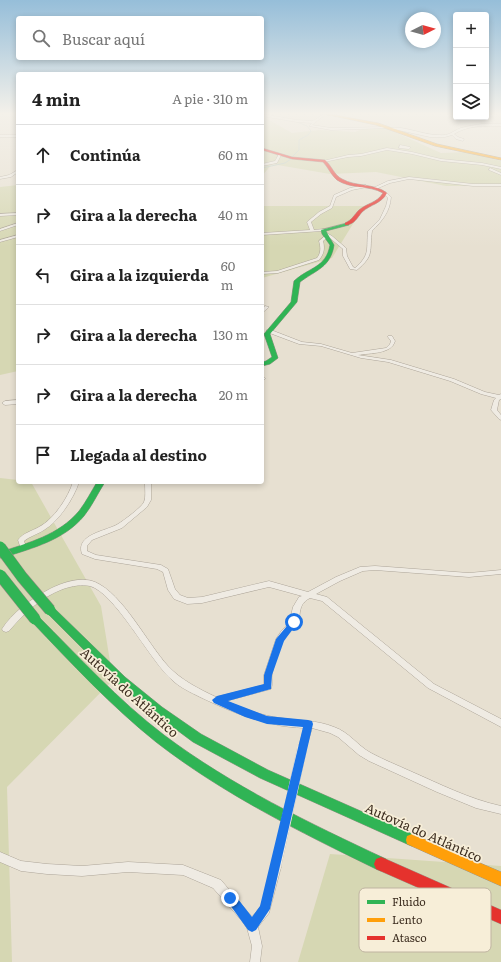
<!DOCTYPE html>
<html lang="es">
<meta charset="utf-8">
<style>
:root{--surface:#fff;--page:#f2f2f2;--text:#222;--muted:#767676;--line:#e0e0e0}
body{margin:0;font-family:Literata,serif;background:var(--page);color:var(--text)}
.controls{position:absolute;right:12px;top:12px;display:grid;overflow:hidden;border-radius:4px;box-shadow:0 2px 6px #0003}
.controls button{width:36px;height:36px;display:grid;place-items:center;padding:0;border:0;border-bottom:1px solid var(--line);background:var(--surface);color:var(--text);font:20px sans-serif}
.compass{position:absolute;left:405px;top:12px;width:36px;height:36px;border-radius:50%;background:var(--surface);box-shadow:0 2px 6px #0003;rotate:84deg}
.stop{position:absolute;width:12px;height:12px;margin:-9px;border:3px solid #1a73e8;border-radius:50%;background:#fff}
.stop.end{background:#1a73e8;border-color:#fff;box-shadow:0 1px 4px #0008}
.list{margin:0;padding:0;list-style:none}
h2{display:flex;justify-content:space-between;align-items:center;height:52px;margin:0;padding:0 16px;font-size:17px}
h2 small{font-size:13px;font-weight:400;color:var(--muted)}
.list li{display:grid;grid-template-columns:26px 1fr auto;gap:12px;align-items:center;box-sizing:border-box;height:60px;padding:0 16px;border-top:1px solid var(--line)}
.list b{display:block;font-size:15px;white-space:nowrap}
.list em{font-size:13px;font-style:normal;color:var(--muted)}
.icon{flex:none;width:22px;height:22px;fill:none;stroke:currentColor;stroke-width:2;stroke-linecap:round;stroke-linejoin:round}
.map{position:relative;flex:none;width:501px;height:962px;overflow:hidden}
.search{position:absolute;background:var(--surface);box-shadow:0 2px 6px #0003;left:16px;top:16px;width:248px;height:44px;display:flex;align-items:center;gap:10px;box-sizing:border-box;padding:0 14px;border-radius:4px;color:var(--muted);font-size:15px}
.panel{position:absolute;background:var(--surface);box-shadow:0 2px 6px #0003;left:16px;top:72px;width:248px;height:412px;border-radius:4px}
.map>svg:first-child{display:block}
</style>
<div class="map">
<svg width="501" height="962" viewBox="0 0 501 962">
<rect width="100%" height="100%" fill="#e7e0d1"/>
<path fill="#d6d7b3" d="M262,116L292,133L319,130L355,132L365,128H386L441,153L468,152L501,161V186H446L376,172L330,174L272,164L262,176Z
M18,185V371L0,375V187Z
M262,206H364L332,258L262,278Z
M0,478L18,480V482H31L101,606L113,680L7,787L12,962H0Z
M330,854L501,866V962H298Z"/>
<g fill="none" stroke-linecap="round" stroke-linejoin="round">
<path stroke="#bcccc2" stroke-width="1" d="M271,117L290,121
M292,157L299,150V140L308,135L311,131L307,126L297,122
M262,168L285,163L291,159"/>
<g stroke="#ada599" stroke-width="1">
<path id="street" d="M325,113H327L312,125L331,128L387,127L388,128L331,130L309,126L312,123L297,122L262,116V114L297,120L313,121Z
M482,124H501V126C483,126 469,125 454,134L458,137L464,139L463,141L456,139L452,135L445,137H430L389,128C402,125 423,135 438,135C451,136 450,132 461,128C468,126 475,125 482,124Z
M0,135H18V137H0Z
M400,145L410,147V148L409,149L399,148Z
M387,148L412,152L441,159L482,163L501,167V169L482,165L441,161L412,154L387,150L361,156L348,157L324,162L323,161L348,155L361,154Z
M279,154L281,155L277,163L262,166V164L275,161Z
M490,168L501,173V175L489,170Z
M18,170V172L11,177L0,179V177L9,175Z
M409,177L473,184H501V186H473L409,179L390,183L376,189L373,188L388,181Z
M366,185L367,187L352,190L336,197L332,208L321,214L311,222L314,230L324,229L325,230L323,231L332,236L346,248L347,256L353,267L355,268C371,254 366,249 368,231L380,219L386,206L388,198L383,193L386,192L391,197C390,212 382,221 372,231C369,251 375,255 357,270L350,269L343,256V249L330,238L322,233V231L262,235V233L310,230L307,222L319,212L330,206L334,195L350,188Z
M18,213V215L0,216V214Z
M18,223V225L0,231V229Z
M18,235V237L0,242V240Z
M325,236L328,237L323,241C325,248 324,254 319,260L278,273L262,274V272L277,271L317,258C321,253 321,247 319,241Z
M265,306L269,307L262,313V310Z
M267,330H271L302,342L321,344L352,353L386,348L390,344L391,341L388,337V336H392L395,341C392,354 370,353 358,355L391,360L454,379L485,392L499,395L501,394V399L499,400L497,410L501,415V420L499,419L491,410L494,400L496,398L481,394L450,381L388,362L361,358L321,346L299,344L267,332Z
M262,378H265V379L262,380Z
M18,400V404L5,405L2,403L5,401Z
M73,482H79C74,498 59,521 44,530C38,534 30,536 24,541L26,547L25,549H21L18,540C23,533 32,531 39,527C54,519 68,498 73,482Z
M146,482H152L151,484V500L147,507L122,528L92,540L87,546V551L96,555L161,565L168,569L175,589L180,595L188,598L202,597L269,581L308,592L336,577L360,567L375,566L469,573L501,570V574L469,577L375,570L363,571L340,581L316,594L327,597L434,684L501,719V727L428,688L322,601L310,598C297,605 302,613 297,624C293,631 286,634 283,641C279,651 274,664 272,674C271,679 273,684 271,689L226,701C243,708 261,716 281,718C299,721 317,720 334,727C349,732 358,746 371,753C384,760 397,765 410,771C440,784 469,799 501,806V814L476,808L437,792L369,761L359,755L338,737L330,733L312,728L305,752L302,753L299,752L298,749L304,728C294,727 283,727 274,724C248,719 223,708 200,697C190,692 179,687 171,679C149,659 115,593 90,586C82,584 72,586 63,589C41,597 23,614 9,631L6,632L3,631L2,629C12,613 31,599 48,590C61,583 80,576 95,582C123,594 147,643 168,666C181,680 199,689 216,697L264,685V675L276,639L282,630L289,624L293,607L299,597L302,596L269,587L202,603L187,604L174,599L168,590L163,572L157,569L95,559L82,554C75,534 107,531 118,524C123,521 142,507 144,502C146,497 145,490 145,484Z
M0,852L21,861L47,864L82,866L128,862L183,865L221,880L252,917L261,906L273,864L276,862L279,864L281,867L270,909L269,913L258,927L262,946L260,962H250L252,946L247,928L242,921L213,888L183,875L128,872L82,876L47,874L21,871L0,862Z"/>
</g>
<g stroke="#9c958a" stroke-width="1">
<path id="fast" d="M347,223H349V225L326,231L334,245C331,267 316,270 300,282L297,302L270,334L278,358L270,364L262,366V362L266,361L272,357L264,334L291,302L294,281C309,267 326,268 330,245L322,234L321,230Z
M97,482H105C98,493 92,506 84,516C64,540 33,548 5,557L0,558V552C28,543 59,535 79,511C86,502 91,492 97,482Z
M50,606L53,607L125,677L162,707L201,734L268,770L417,836L418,840L417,844L412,846L407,844L260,778L193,742L154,713L117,683L47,613L45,610L47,607Z
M35,615L38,616C79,657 118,700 164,735C232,786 309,823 386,859L388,864L386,869L381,871L376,869C300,832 223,794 156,742C111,706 71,663 32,622L30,619L32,616Z"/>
</g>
<g stroke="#9c958a" stroke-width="1">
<path id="slow" d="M323,113L378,123L437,144L501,158V160L435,146L376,125L324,114Z
M412,834L501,872V886L407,844L406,840L407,836Z"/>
</g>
<g stroke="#9c958a" stroke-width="1">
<path id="jam" d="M262,148L292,157L325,160C332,166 334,175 342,179C356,187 374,183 387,193C381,204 371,204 362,212C357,218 354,225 345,225V223C352,220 354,215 359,210C367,203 377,203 383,193C369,185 350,189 337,180C331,175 328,167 323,162L292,159L262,150Z
M381,857L501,910V924L376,869L374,864L376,859Z"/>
</g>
<use href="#street" fill="#efebe3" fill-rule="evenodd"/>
<use href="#fast" fill="#30b455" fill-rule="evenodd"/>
<use href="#slow" fill="#ff9f0a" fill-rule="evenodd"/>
<use href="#jam" fill="#e5322d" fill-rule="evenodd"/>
<g stroke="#ada599" stroke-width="10" stroke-linecap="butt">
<path id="street-bridge" d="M276,867L302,749"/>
</g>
<g stroke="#928b80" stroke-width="12" stroke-linecap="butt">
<path id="fast-bridge" d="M0,547L22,577L50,610
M0,575L35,619"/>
</g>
<use href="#street-bridge" stroke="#efebe3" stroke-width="10"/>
<use href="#fast-bridge" stroke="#30b455" stroke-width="11"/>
</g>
<linearGradient id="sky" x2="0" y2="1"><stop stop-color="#96bed9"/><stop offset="0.46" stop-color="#f4f1ea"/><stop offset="1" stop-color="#f4f1ea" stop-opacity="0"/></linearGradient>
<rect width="501" height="247" fill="url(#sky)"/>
<path fill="#1a73e8" d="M294,619L298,622L284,641L272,675L271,689L228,701L267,716L308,720L312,721L313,724L270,909L256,930L252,932L248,930L225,898L226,894L230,893L234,894L252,917L260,906L303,727L267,724L245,717L214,703L212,700L217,696L264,684V675L276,639L292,620Z"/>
<g text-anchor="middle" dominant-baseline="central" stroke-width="3.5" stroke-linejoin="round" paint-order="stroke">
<g font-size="13" fill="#3d2e20" stroke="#f7eed8">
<text transform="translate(130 692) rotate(42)">Autovía do Atlántico</text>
<text transform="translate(424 832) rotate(24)">Autovía do Atlántico</text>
</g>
</g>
<rect x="359" y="888" width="132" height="64" rx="6" fill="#f7eed8" stroke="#bfb4a1" stroke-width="1"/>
<rect x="367" y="900" width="18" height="4" fill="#30b455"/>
<rect x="367" y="918" width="18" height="4" fill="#ff9f0a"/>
<rect x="367" y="936" width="18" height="4" fill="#e5322d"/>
<g font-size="11" fill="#3d2e20">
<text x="392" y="906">Fluido</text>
<text x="392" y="924">Lento</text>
<text x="392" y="942">Atasco</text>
</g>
</svg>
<div class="controls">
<button>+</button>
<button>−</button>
<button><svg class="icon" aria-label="layers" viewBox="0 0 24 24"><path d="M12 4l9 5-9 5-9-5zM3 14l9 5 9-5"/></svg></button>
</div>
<svg class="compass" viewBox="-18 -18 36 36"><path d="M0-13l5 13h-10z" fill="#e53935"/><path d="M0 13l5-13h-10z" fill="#767676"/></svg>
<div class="stop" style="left:294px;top:622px"></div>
<div class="stop end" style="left:230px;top:898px"></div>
<div class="search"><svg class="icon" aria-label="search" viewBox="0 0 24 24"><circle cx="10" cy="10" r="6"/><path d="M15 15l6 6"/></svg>Buscar aquí</div>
<section class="panel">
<h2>4 min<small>A pie · 310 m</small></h2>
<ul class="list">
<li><svg class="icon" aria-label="ahead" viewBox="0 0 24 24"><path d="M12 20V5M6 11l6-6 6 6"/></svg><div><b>Continúa</b></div><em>60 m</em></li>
<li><svg class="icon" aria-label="right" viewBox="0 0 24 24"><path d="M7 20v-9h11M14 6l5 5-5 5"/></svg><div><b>Gira a la derecha</b></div><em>40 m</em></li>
<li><svg class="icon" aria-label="left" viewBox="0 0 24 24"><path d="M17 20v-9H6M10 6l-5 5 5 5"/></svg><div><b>Gira a la izquierda</b></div><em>60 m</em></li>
<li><svg class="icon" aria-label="right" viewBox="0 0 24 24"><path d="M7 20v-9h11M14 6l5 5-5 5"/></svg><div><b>Gira a la derecha</b></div><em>130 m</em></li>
<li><svg class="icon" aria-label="right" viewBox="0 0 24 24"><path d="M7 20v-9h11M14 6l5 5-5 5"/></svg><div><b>Gira a la derecha</b></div><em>20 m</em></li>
<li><svg class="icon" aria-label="arrive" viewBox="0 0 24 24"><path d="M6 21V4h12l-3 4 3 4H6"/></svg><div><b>Llegada al destino</b></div></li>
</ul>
</section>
</div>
